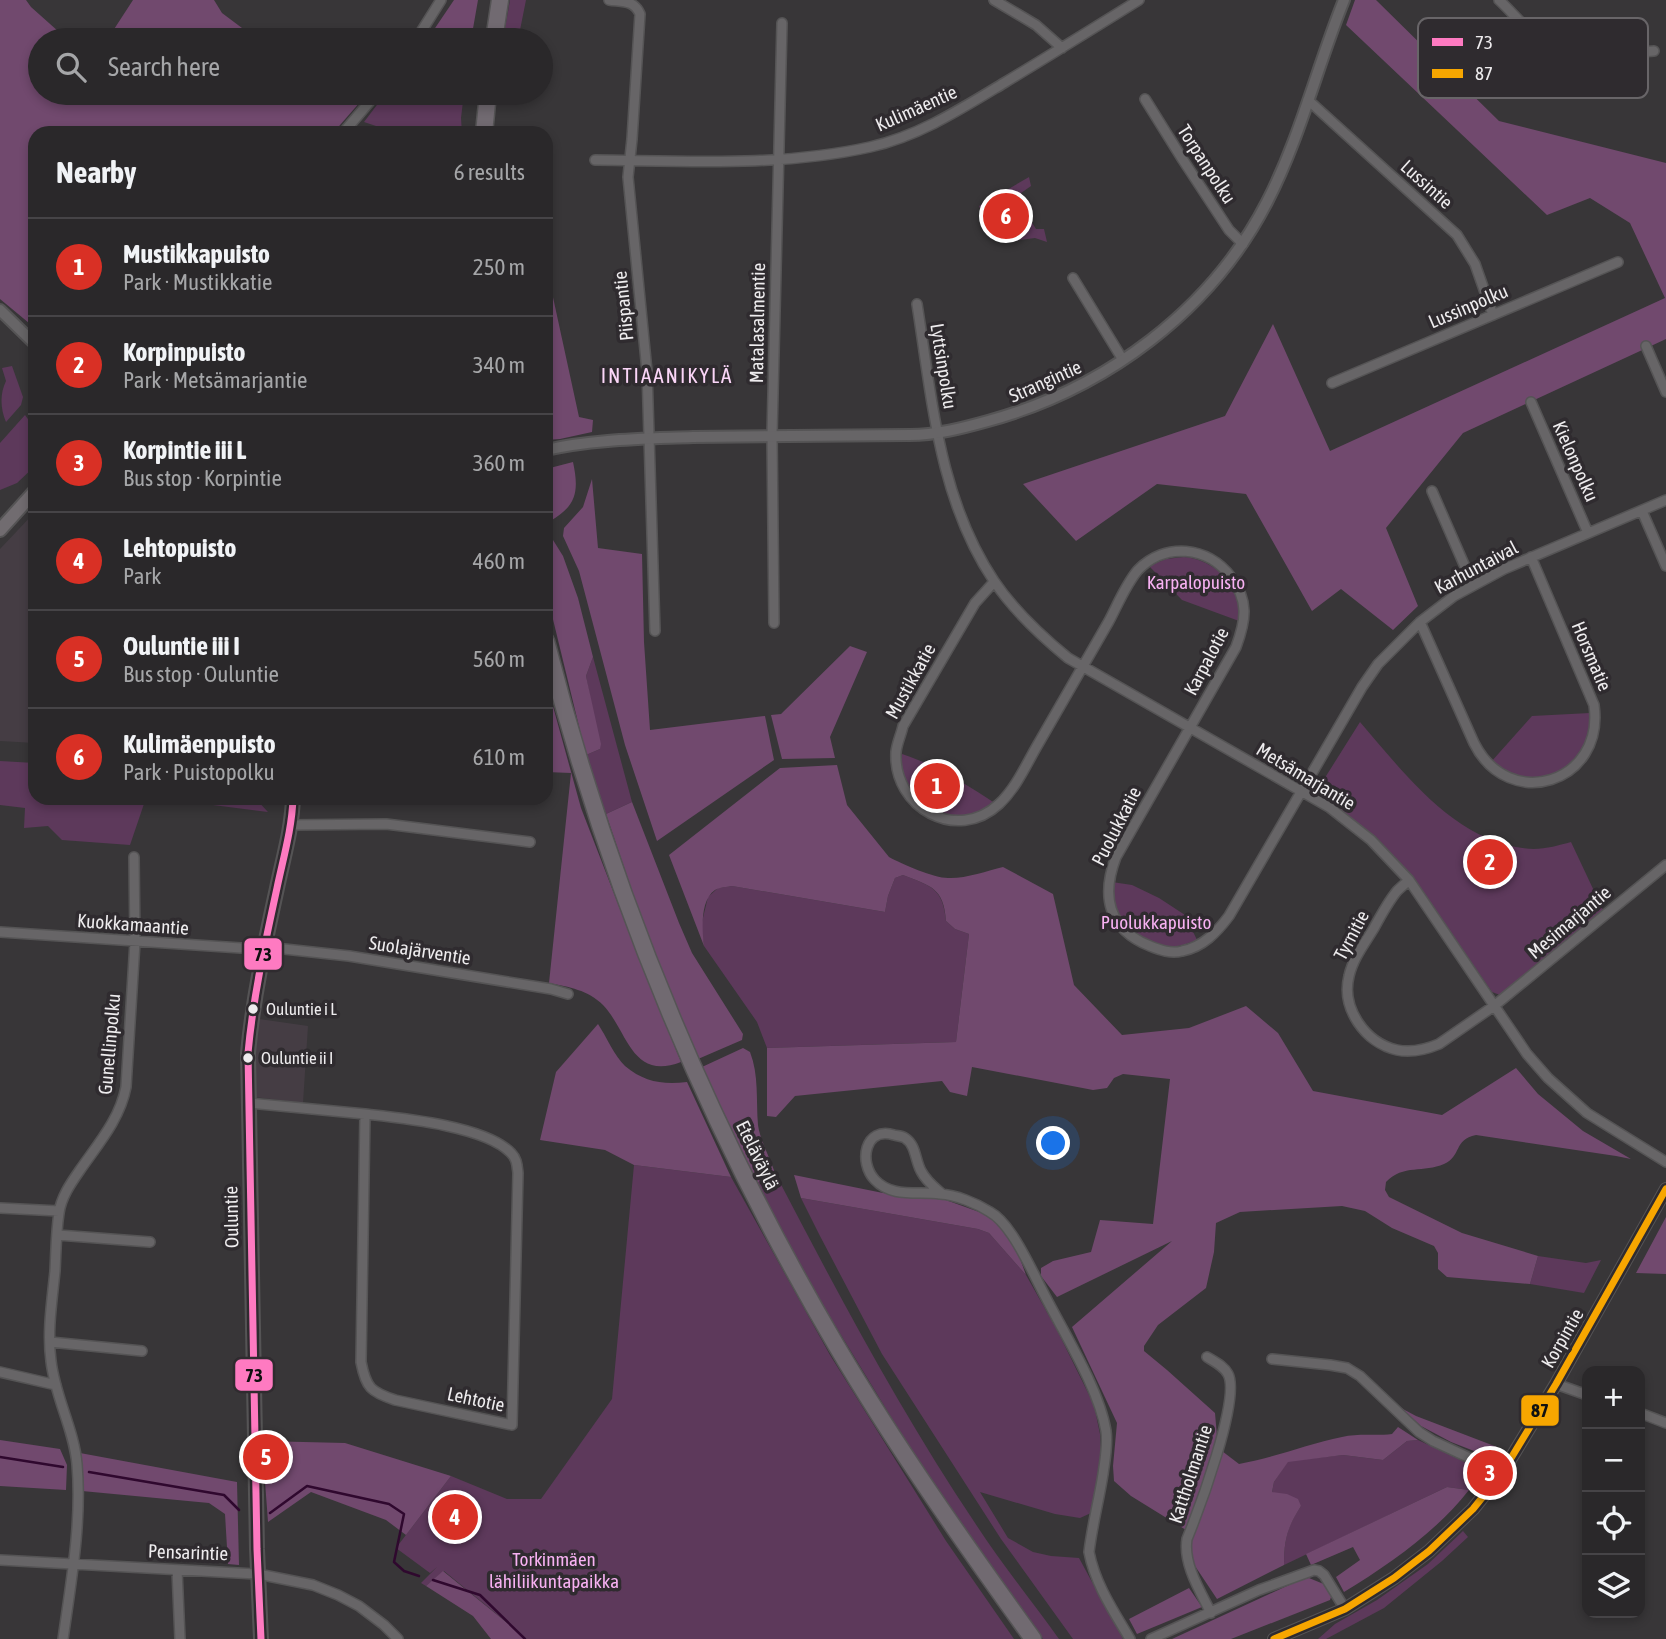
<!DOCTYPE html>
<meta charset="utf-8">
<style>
:root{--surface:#2a282a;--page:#363436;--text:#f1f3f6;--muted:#a5a6a8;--line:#464447;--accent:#d93025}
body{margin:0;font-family:"Asap Condensed",sans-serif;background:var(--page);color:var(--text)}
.controls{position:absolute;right:21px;bottom:21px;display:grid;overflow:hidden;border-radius:14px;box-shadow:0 4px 10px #0003}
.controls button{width:63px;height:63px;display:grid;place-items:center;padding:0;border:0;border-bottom:2px solid var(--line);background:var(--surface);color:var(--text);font:35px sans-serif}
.you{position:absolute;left:1054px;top:1144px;width:24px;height:24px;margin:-18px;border:5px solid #fff;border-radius:50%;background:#1a73e8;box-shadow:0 0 0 10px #1a73e833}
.badge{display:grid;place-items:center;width:46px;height:46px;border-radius:50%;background:var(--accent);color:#fff;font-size:23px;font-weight:700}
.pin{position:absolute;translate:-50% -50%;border:4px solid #fff;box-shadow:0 2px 7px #0006}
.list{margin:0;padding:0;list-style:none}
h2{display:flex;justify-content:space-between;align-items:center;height:91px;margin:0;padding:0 28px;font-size:30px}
h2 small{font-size:23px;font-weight:400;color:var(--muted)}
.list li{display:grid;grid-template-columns:46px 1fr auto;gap:21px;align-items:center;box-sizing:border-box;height:98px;padding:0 28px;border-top:2px solid var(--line)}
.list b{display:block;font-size:26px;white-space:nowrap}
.list p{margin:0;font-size:23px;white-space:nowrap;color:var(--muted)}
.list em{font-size:23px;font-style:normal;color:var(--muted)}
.icon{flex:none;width:38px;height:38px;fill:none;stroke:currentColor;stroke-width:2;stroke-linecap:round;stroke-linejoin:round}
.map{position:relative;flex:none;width:1666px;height:1639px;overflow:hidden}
.search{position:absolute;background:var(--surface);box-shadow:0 4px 10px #0003;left:28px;top:28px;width:525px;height:77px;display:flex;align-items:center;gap:18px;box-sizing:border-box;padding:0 24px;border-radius:38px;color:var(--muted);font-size:26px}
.panel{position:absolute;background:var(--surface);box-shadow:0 4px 10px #0003;left:28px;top:126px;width:525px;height:679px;border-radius:21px}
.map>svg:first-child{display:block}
</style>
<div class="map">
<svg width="1666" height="1639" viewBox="0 0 1666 1639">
<rect width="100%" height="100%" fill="#383638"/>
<path fill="#453d44" d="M35,512V743L0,741V549Z
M259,1019L308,1026L303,1103L254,1097L255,1049Z"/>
<path fill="#5d395b" d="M510,0H526L518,40H503Z
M386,93H464L461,118L462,133H397L364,122Z
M1029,177L1031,186L1021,193L1019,202L1036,229H1044L1047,242L1035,238L1013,241L1002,236L988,227L979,206Z
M12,366L23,397L21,405L6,422C0,408 0,393 6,381L2,368Z
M25,415L35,429V466L17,483L0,490V443Z
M1184,557C1209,559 1234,578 1239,604C1240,609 1239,616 1239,621L1182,600L1149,566L1166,559Z
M593,657L632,802L606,814L586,755L600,749L586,676Z
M1590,713C1590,719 1591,725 1590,730C1585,765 1547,784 1515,775C1507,773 1499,767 1491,762L1532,716Z
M1360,722C1406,775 1458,846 1534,849C1546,849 1560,845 1571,842L1603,910L1500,995L1492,992L1411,875L1377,838L1316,792Z
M902,754C936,765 966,784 996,804C988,809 980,814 970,816C942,820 912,805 903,776C901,769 902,761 902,754Z
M0,761L35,763V798H146L130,845L62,840L48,826L24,828L25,808L0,805Z
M199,798H255L268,812L205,804Z
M903,875C931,886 943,888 946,921L955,929L969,934L956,1042L767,1048L757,1022L704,946L701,926L708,897L718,888L732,886L885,912L888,896L895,878Z
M1112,882L1132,885L1159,898L1185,915L1197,940C1189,943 1178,947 1170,947C1146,947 1121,926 1115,904C1112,897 1112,890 1112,882Z
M634,1165L731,1177L830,1355L946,1541L1014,1639H527L444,1571L426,1586L421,1583L437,1567L430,1573L396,1548L451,1476L507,1499H541L612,1399Z
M775,1173C837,1292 900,1411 975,1523C1001,1563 1031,1600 1059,1639H1043L966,1533L921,1466L808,1281L757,1183Z
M801,1198L978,1229L989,1233L1026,1275L1057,1330L1094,1405L1100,1434L1101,1456L1091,1513L1080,1518L1055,1514L980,1492L1008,1538L1033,1552L1051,1556L1079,1558L1123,1639H1073L1001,1539L882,1354L820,1236Z
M1538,1256L1586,1263L1601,1260L1584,1293L1530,1284Z
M1418,1440L1486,1472L1469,1490L1447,1487L1284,1565C1284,1540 1287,1527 1301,1506L1272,1492L1274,1482L1288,1461L1343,1455L1383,1460L1407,1441Z
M1463,1531L1468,1537L1442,1561L1384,1608L1326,1639H1318L1335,1624L1377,1600L1428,1564Z"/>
<path fill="#71496e" d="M0,0H26L31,7L68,40H40V93H368L333,133H35V328L0,299Z
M133,0H214L222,13L258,40H107Z
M454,0H478L471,40H427Z
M1355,0H1376L1499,121L1666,163V339L1463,433L1386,528L1418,606L1393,630L1341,589L1312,611L1246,494L1157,484L1076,541L1023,484L1225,416L1273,324L1330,451L1665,298L1630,223L1590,198L1547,215L1346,25Z
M546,265L579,417L593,420L592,432L560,439L546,440Z
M573,462C579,490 577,505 552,520L546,512V469Z
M592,479L598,548L642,554L644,642L650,730L765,716L774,760L657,841L625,745L579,571L563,536L564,528L583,507Z
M548,532L563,556L578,598L593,657L586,676L601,744L600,749L586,755L549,603L546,556Z
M850,646L867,652L830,737L835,758L782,759L771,715L781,714Z
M546,681L581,808L647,979L681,1062C631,1081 628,1031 603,1005C588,990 569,987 549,983L571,773L546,772Z
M837,765L847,805L889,857C902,864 934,878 948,878C964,879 987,871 1003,867L1053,894L1074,985L1122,1035L1189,1028L1246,1006L1278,1033L1313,1091L1442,1115L1516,1068L1538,1094L1583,1131L1631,1159L1616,1156L1476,1135C1453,1140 1462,1156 1444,1164C1424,1173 1403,1164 1386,1182L1385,1190L1389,1197L1462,1233L1538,1256L1530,1284L1447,1277L1438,1269V1253L1434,1246L1392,1228L1365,1211L1342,1206L1240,1212L1216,1223L1214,1252L1206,1288L1158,1325L1144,1346V1351L1167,1370L1215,1413L1218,1448L1239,1464C1274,1458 1307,1444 1342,1437C1358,1433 1376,1436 1392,1434L1398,1427L1418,1440L1407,1441L1383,1460L1343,1455L1288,1462L1274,1482L1272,1492L1287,1494L1298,1499L1301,1506C1287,1528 1284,1540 1284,1565L1217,1599L1191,1560L1186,1530L1131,1496L1114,1481L1113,1466L1117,1423L1072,1327L1172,1241L1057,1297L1041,1276V1268L1053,1261L1091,1252L1100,1220L1153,1224L1170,1079L1123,1074L1114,1078L1107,1088L1093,1090L972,1067L967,1096L950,1092L942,1081L795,1096L776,1117L767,1116V1048L956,1042L969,934L955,929L946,921C944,888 931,886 903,875L895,878L888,896L885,912L732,886C727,887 720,887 715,890C700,900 702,930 704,946L669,855L780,768Z
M632,802L679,923L692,953L743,1034L742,1040L698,1059L645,929L606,814Z
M598,1024C606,1036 615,1057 625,1066C644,1082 663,1085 687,1082L731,1177L634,1165L605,1150L540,1140L556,1072Z
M743,1048L750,1052C759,1075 756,1100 758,1125C760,1140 770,1158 775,1173L757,1183L702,1067Z
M794,1175L883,1193L943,1199L982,1213L996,1222L1015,1245L1026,1275L989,1233L978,1229L801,1198Z
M1666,1217V1274L1636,1273Z
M1401,1408L1416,1416L1497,1447L1492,1458L1451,1442L1421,1426Z
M0,1440L60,1449L67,1465L66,1490L0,1486Z
M262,1441L345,1443L451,1476L406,1535L386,1520L311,1492L268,1522Z
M80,1453L237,1482L239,1565L228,1564L225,1514L209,1503L82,1491Z
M1447,1487L1469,1490C1436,1532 1390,1564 1344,1592L1336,1577L1360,1560L1353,1547L1311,1565L1306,1554Z
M443,1571L527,1639H491L473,1616L426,1586Z
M1309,1578L1326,1585L1332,1594L1330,1600L1231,1639H1172L1302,1579Z
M1189,1588L1202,1607L1137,1634L1129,1619Z"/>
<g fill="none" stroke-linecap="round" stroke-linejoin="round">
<path stroke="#2f082e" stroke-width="2.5" d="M0,1457L63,1467
M89,1472L224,1495L239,1510
M270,1513L307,1486L389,1504L404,1514L394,1562L404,1571L419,1576
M433,1580L480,1595L525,1639"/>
<g stroke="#555455" stroke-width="12">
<path id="minor" d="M609,0C623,2 634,0 640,14L632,139L628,177L647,371L655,631
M994,0L1036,25L1062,48
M1499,0C1516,16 1531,36 1552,48C1571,60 1630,52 1654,51
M416,40L441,0
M1145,99L1183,160L1229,230L1243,244
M1308,100L1457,235L1475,264L1493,315
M343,133L377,93
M595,160C686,161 780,167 870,147C919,136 961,109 1004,83C1049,56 1094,28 1139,0
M1073,278L1123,360
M917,304C932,399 939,499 994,581C1014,611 1040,635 1068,658L1329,807L1371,840L1409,880L1527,1054L1548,1078L1587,1113L1666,1162
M1646,346L1666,392
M1332,383L1618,262
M1531,402L1588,533
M1432,491L1473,585
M1642,511L1666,566
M994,582L975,603L903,726C901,735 897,743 896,752C893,808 957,843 999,804C1016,788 1026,765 1037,746C1061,704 1085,663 1109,621C1118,604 1126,584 1138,570C1165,542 1208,546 1231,577C1249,601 1246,620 1236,647L1116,857C1101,896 1108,929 1150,946C1160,950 1171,954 1182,951C1203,947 1217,932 1229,916L1362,687L1378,664L1420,622L1454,596L1504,569L1666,500
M1420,622L1474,743C1509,813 1605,783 1594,705L1531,557
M774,623L772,435L782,23
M290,825L386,824L530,842
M1409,880C1405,884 1401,887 1397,891C1388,902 1381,915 1374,928C1365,943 1353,958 1349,976C1341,1008 1365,1043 1397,1050C1411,1053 1427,1049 1439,1044L1494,1006L1666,865
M0,932L241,948H275L349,956L551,989L568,994
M248,1103L365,1114C401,1118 486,1126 511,1153C517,1159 517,1165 518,1173L512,1425L395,1400C371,1392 366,1388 361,1362L365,1114
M942,1194C934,1187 926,1181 921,1171C915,1160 916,1145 905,1138C902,1136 898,1136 894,1135C865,1126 858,1162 875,1180C892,1198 917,1191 940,1194C956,1195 976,1203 990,1212C999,1217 1006,1226 1012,1235C1025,1254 1034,1275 1045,1296C1065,1335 1099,1389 1106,1431C1108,1446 1105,1459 1103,1474C1099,1500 1092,1526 1089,1552C1095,1584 1114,1612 1130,1639
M0,1208L59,1211
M58,1235L150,1242
M50,1342L142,1351
M1207,1357C1215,1362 1224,1366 1228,1374C1241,1398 1198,1512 1187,1539C1183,1564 1200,1591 1211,1613
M1272,1359L1330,1365L1347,1368L1360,1376L1419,1432L1433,1441L1502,1473
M0,1372L56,1385
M1556,1384L1587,1395
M1640,1413L1666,1423
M0,1560L258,1574L313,1585L338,1595L359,1606L384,1625L398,1639
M177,1570L180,1639
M63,1639C71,1582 82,1522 77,1464C74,1429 55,1397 51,1361C47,1332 52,1301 55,1271C56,1252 56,1232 59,1213C61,1197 71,1183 80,1170C98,1144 120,1119 126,1087L135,942L134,857
M1151,1639L1259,1590L1314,1570L1319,1571L1324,1575L1345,1609"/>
</g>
<g stroke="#555455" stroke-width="14">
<path id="tertiary" d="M0,310L35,344
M546,450C594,439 644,439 693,437C766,436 838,436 910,435C936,435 963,428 988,421C1105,389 1211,311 1267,202C1300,138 1317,67 1344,0
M1274,1639L1345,1609L1394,1578L1429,1551L1473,1509L1502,1473L1556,1384L1666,1189"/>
</g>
<g stroke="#555455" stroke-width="16">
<path id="secondary" d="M0,530L35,491
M261,1639L257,1549L248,1053C253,998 265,943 277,888C283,859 292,829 293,798"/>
</g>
<g stroke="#555455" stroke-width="19">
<path id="trunk" d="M494,40L500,0
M484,133L488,93
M546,641C609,887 707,1126 836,1345C896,1447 964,1543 1033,1639"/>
</g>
<use href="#minor" stroke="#676567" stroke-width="9"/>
<use href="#tertiary" stroke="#676567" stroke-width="10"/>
<use href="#secondary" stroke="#716c70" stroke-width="12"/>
<use href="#trunk" stroke="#716a71" stroke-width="16"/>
<g stroke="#2f2b2f" stroke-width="12">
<path id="bus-1" d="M261,1639L257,1549L248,1053C253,998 265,943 277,888C283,859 292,829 293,798"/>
</g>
<g stroke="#2f2b2f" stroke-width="12">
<path id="bus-2" d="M1274,1639L1345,1609L1394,1578L1429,1551L1473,1509L1502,1473L1556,1384L1666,1189"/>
</g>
<use href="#bus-1" stroke="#fe7ac1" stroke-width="7"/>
<use href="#bus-2" stroke="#f7a600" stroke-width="7"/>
</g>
<g fill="#eeecee" stroke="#2f2b2f" stroke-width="2.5">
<circle cx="253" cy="1009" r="6"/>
<circle cx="248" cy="1058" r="6"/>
</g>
<g text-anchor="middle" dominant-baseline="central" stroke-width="7" stroke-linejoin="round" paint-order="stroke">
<g font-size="17" fill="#eeecee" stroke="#2f2b2f" text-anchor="start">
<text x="266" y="1009">Ouluntie i L</text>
<text x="261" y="1058">Ouluntie ii I</text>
</g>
<g font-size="19" fill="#eeecee" stroke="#2f2b2f">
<text transform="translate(916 108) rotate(-24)">Kulimäentie</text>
<text transform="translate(1207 164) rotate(57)">Torpanpolku</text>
<text transform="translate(1427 184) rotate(42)">Lussintie</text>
<text transform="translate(623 306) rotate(-96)">Piispantie</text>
<text transform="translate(1468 306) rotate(-23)">Lussinpolku</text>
<text transform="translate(757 323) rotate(-89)">Matalasalmentie</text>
<text transform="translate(944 366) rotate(81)">Lyttsinpolku</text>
<text transform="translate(1045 381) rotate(-24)">Strangintie</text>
<text transform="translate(1576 461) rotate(66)">Kielonpolku</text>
<text transform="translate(1476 567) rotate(-28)">Karhuntaival</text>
<text transform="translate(1592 656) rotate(67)">Horsmatie</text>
<text transform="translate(1206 661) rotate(-62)">Karpalotie</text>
<text transform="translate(910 681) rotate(-61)">Mustikkatie</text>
<text transform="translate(1306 776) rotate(31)">Metsämarjantie</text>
<text transform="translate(1116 826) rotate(-63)">Puolukkatie</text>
<text transform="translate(1569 922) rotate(-40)">Mesimarjantie</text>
<text transform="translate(133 924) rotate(4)">Kuokkamaantie</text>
<text transform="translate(1351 935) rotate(-62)">Tyrnitie</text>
<text transform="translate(420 950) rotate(9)">Suolajärventie</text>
<text transform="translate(109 1044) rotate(-85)">Gunellinpolku</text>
<text transform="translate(758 1155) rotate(64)">Eteläväylä</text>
<text transform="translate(231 1217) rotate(-91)">Ouluntie</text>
<text transform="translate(1562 1338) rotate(-60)">Korpintie</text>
<text transform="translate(476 1399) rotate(12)">Lehtotie</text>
<text transform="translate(1190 1474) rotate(-72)">Kattholmantie</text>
<text transform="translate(188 1552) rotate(2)">Pensarintie</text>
</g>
<g font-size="19" fill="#f7b1f2" stroke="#2f2b2f">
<text x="1196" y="582">Karpalopuisto</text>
<text x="1156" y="922">Puolukkapuisto</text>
<text x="554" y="1559">Torkinmäen<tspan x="554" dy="22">lähiliikuntapaikka</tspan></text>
</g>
<g font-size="21" letter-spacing="2" fill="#fbd6f8" stroke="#2f2b2f">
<text x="667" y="375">INTIAANIKYLÄ</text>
</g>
</g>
<rect x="1418" y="18" width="230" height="80" rx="10" fill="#2f2b2f" stroke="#686568" stroke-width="2"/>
<rect x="1432" y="38" width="31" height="8" fill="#fe7ac1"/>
<rect x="1432" y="69" width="31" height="9" fill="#f7a600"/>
<g font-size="19" fill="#eeecee">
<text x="1475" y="49">73</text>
<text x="1475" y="80">87</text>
</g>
<g stroke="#2f2b2f" stroke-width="2.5">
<rect x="243" y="937" width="40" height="34" rx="7" fill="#fe7ac1"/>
<rect x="234" y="1358" width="40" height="34" rx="7" fill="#fe7ac1"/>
<rect x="1520" y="1394" width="40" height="33" rx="7" fill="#f7a600"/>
</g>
<g font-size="19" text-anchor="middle" font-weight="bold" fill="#111">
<text x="263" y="961">73</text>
<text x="254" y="1382">73</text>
<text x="1540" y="1417">87</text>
</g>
</svg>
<div class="controls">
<button>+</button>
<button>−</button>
<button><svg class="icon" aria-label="locate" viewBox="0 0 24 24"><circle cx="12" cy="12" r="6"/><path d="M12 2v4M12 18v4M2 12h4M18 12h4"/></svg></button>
<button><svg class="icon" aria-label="layers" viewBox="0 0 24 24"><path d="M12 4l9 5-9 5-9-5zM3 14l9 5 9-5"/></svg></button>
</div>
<div class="you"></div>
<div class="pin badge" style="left:937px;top:786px">1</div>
<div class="pin badge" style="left:1490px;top:862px">2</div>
<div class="pin badge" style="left:1490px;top:1473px">3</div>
<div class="pin badge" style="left:455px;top:1517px">4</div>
<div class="pin badge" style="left:266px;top:1457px">5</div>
<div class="pin badge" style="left:1006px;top:216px">6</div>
<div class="search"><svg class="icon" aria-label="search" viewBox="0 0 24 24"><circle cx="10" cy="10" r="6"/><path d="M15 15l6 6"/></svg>Search here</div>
<section class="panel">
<h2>Nearby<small>6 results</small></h2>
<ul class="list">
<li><span class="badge">1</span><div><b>Mustikkapuisto</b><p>Park · Mustikkatie</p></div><em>250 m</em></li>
<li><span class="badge">2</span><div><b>Korpinpuisto</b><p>Park · Metsämarjantie</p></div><em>340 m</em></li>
<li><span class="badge">3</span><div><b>Korpintie iii L</b><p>Bus stop · Korpintie</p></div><em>360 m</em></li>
<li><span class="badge">4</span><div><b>Lehtopuisto</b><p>Park</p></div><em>460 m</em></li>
<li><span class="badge">5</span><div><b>Ouluntie iii I</b><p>Bus stop · Ouluntie</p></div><em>560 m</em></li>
<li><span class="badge">6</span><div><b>Kulimäenpuisto</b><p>Park · Puistopolku</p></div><em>610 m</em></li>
</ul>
</section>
</div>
